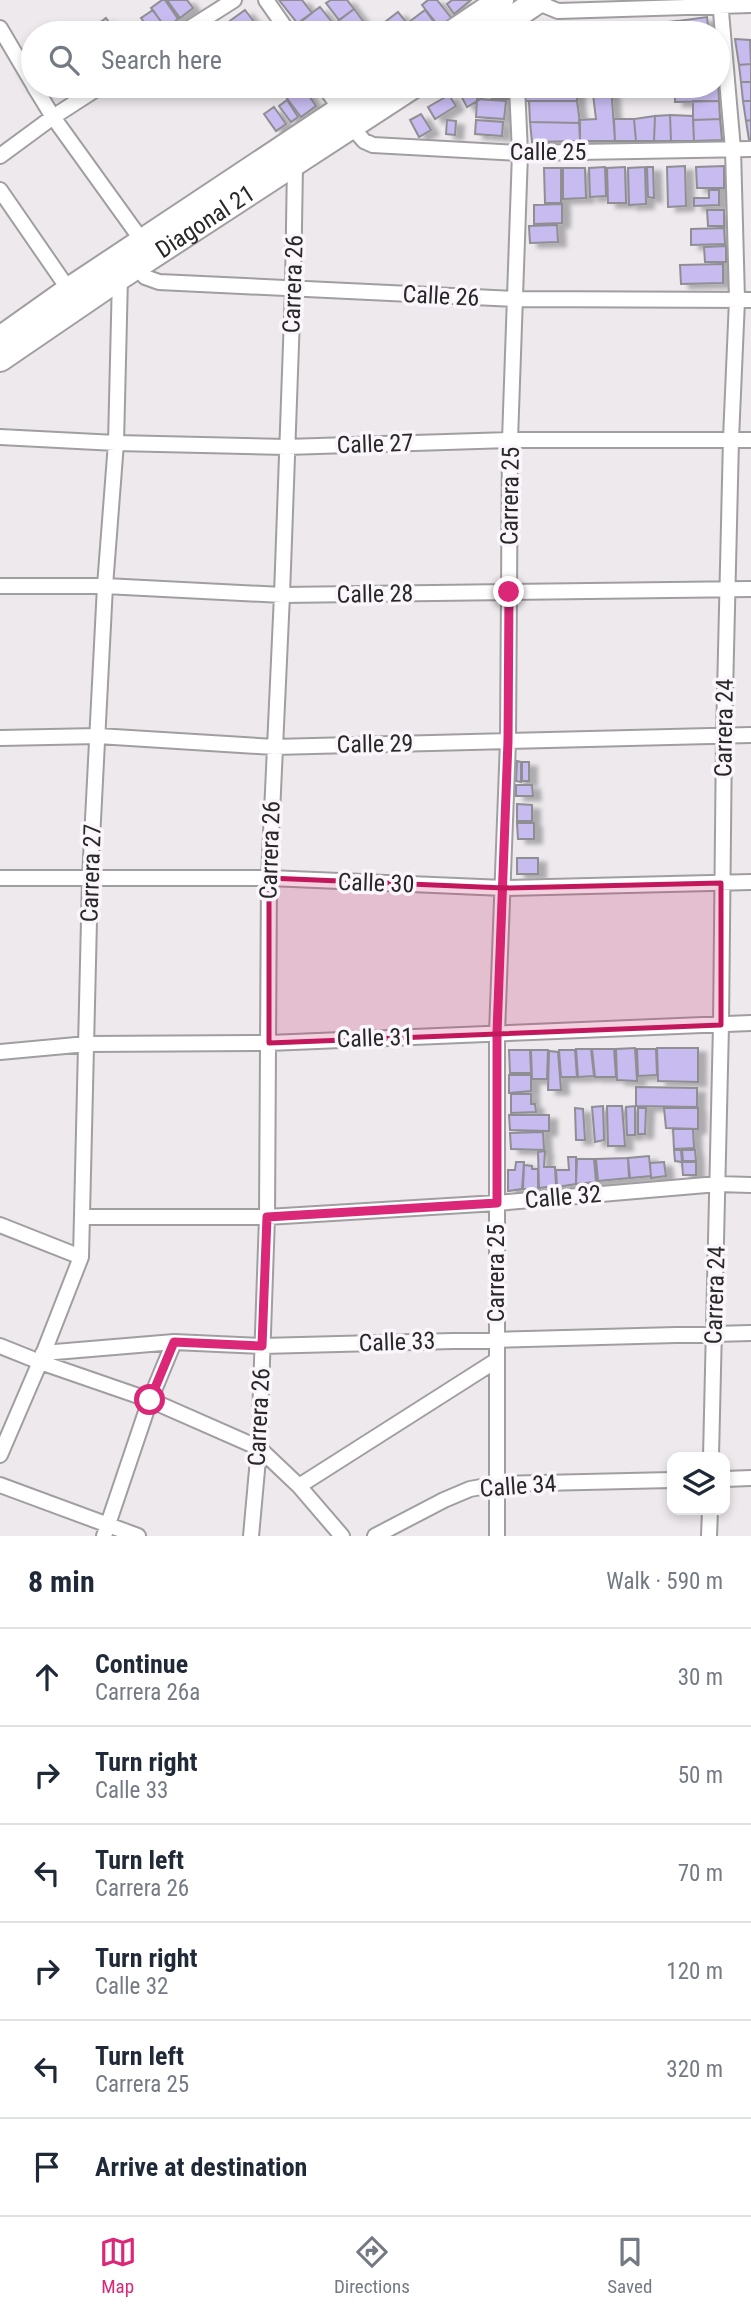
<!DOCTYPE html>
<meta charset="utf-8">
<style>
:root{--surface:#fff;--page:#f2f2f3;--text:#1f2937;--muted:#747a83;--line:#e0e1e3;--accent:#db2777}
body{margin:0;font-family:"Roboto Condensed",sans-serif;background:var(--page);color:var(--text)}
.controls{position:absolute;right:21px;bottom:21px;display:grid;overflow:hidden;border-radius:14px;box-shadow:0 4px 10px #0003}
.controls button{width:63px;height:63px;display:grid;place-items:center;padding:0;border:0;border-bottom:2px solid var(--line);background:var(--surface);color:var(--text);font:35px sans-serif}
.stop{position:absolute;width:21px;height:21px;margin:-16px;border:5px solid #db2777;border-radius:50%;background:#fff}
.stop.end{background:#db2777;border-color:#fff;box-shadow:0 2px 7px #0008}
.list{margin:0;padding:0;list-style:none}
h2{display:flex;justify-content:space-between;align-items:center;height:91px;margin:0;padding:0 28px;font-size:30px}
h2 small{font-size:23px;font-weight:400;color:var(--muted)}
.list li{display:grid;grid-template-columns:46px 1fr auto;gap:21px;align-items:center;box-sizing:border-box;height:98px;padding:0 28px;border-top:2px solid var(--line)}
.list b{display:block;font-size:26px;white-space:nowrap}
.list p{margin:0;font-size:23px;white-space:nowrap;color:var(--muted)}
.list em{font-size:23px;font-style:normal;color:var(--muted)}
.icon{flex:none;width:38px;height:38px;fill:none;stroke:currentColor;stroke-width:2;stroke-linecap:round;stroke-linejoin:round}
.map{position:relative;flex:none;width:751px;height:1536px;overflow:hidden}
.search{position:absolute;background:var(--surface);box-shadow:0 4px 10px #0003;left:21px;right:21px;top:21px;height:77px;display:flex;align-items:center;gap:18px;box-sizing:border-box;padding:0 24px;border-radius:38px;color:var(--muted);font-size:26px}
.sheet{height:679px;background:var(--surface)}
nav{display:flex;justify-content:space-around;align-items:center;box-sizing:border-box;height:98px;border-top:2px solid var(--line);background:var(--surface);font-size:19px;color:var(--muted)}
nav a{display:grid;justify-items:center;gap:4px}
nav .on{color:var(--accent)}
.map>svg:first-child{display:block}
</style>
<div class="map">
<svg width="751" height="1536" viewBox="0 0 751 1536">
<defs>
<filter id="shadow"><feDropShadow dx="8" dy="4.5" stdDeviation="2" flood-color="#0004"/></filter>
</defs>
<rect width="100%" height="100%" fill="#ede9ed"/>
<path fill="#c8bbf0" stroke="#8f8e93" stroke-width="2" filter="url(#shadow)" d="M162,0H165L178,19L166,28L151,8Z
M167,0H187L193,8L180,18Z
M279,0H302L312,13L298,24Z
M331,0H347L354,9L339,20L326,3Z
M428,0H437L452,19L440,28L422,5Z
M452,0H471L454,14L447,4Z
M320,7L331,21L315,33H300L294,26Z
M354,9L372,33H346L337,22Z
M153,10L166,29L160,33H152L141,18Z
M245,10L255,23L241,33H228L223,26Z
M425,10L437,26L428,33H417L409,22Z
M398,12L415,33H393L385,22Z
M707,17L709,33H678L677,21Z
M106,18L117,33H99L94,27Z
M677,21L678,33H654V24Z
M139,23L147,33H125Z
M386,24L393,33H374Z
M652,24V33H630L629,25Z
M629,25L630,33H606L605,26Z
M257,26L262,33H246Z
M583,29V33H560Z
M735,39L750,40L751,64L739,65Z
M751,64V82H741L739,65Z
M718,77L719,101L675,102V86H718Z
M741,82H751V101H743Z
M277,86H295L283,95Z
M302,86L316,106L301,117L286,97Z
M335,86H349L340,92Z
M463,86H477L484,97L467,107L458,90Z
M505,86H509V99H492L495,92Z
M529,86H588L577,89V101H522V89H529Z
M592,86H611L615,141H580L579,120L596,119Z
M449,95L456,106L435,119L428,107Z
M477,99L506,101L504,119L476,117Z
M287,100L298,117L291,122L279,106Z
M529,101H577L580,123L530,122Z
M693,101H719L720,119L693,120Z
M743,101H751V120L746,121Z
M274,107L286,124L276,131L264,114Z
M421,114L431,130L419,137L410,120Z
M670,115L671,141H654L655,116Z
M670,115L693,116L694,141H671Z
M655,116L654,141H636L634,119Z
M614,119H634L636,141H615Z
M720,119L722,140L694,141L693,120Z
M447,120L456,121L455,135L446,134Z
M476,120L503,122L502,136L475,134Z
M751,120V140H749L746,121Z
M530,122L580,123V141L532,142Z
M685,166L686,206L668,207L667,167Z
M724,166V188H697L696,167Z
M605,167L606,196L590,197L589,168Z
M625,167L626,203H608L607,168Z
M645,167L646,204L629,205L628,168Z
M647,167H653L654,198L648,197Z
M544,168H561V203H545Z
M563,168H585L586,198L563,199Z
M709,190H719V205L694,206V198H709Z
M562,204V223L534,224V205Z
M707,210H724V226H708Z
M557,225L558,242L530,243L529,226Z
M724,228L725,244L691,245V229Z
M726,246V262H705L704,247Z
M723,264V283L681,284L680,265Z
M517,761L521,762V782L516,781Z
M522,762H529V781H522Z
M516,785H532L533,796H516Z
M517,804L532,805V821H517Z
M517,823H534V839H518Z
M517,858H538V874H517Z
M635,1048L637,1081L617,1080L616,1049Z
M657,1048H698V1082L658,1081Z
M576,1049H591L594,1076L578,1077Z
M592,1049H614L616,1077H595Z
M637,1049H656L657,1075L638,1076Z
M509,1050H530L531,1073H510Z
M531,1050H548L547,1079H532Z
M559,1050H575L577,1077H561Z
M549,1051L558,1052L561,1090H548Z
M509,1075H531V1091L509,1093Z
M636,1087L697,1088V1107L636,1106Z
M511,1094H531V1104H535L536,1112L511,1113Z
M603,1106L604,1140L595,1142L592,1107Z
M607,1106H622L625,1146H608Z
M635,1106V1135H627L626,1107Z
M575,1108L583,1109L585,1140H576Z
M638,1108H646L645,1134H638Z
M664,1108H698V1129L666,1128Z
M509,1115H549V1131L510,1130Z
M673,1129H693L694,1148L674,1149Z
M543,1132L544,1150L511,1149L510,1133Z
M674,1150H681L682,1162L675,1161Z
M682,1150H695L696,1161H683Z
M545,1151L544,1167H555L556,1186L539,1188L538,1152Z
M649,1156L651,1176L630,1178L628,1158Z
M568,1157H576V1184L557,1187L556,1170H569Z
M628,1158L629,1178L598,1181L596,1159Z
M577,1159H594L596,1182L576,1184Z
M516,1162H524L522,1189L508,1191V1170H515Z
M664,1162L666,1176L651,1178L650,1163Z
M682,1162H696V1175H683Z
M524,1165L532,1166V1169H538V1189H523Z"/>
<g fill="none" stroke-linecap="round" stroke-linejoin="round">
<g stroke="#a19ea2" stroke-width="18">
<path id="minor" d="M266,0L289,33
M536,2L558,11L751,5
M0,28L33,84
M182,33L234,0
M34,86L53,117L143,242
M324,86L341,110
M352,127L364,141L373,145L520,153L751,149
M0,156L53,117L101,86
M0,190L69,290
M137,267L145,277L159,282L515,299L751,300
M0,437L116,443L286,447L510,440H751
M0,586H105L282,595L751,589
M0,738L98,736L274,747L751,735
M0,878H269L504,888L751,882
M0,1052L87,1044L269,1043L751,1023
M82,1217H267L497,1203L718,1184L751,1185
M0,1225L81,1257
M0,1346L40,1362L150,1400L259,1448L299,1486L342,1536
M43,1353L174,1342L262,1346L751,1333
M0,1455L40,1362L81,1257L90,878L105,586L116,443L120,277
M711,1457L721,1025L724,736L731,439L737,300L733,149L720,0
M725,1479L751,1478
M0,1485L138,1536
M299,1486L497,1360
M104,1536L150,1400L174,1342
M251,1536L259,1448L267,1217L269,878L282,595L293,289L295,164
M375,1536L444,1500L470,1489L498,1484L672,1480
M497,1536V1033L508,741L510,440L520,153L517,86
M709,1536L710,1510"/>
</g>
<g stroke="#a19ea2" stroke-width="28">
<g id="trunk">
<path d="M452,33L501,0"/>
<path d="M491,33L539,0"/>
<path d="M0,339L69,290L376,86"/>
<path id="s1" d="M0,359L120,277L413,86"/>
</g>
</g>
<use href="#minor" stroke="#fff" stroke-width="14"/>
<use href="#trunk" stroke="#fff" stroke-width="24"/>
</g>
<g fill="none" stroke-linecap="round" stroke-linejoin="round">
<path stroke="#db2777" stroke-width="9" d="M150,1400L174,1342L262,1346L267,1217L497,1203V1033L508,741L509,592"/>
</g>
<path fill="#c2185b" fill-opacity="0.2" stroke="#c2185b" stroke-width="5" stroke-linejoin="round" d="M269,878L504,888L721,883V1025L269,1043Z"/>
<g text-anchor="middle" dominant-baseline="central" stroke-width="7" stroke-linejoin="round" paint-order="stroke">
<g font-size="24" fill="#292829" stroke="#faf6fb">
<text x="548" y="152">Calle 25</text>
<text stroke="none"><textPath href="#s1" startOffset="247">Diagonal 21</textPath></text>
<text transform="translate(293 284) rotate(-88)">Carrera 26</text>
<text transform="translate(441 296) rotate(3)">Calle 26</text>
<text transform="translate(375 444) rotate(-2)">Calle 27</text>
<text transform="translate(510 496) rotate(-89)">Carrera 25</text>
<text transform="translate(375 594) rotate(-1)">Calle 28</text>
<text transform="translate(724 728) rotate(-89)">Carrera 24</text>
<text transform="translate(375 744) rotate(-1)">Calle 29</text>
<text transform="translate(270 850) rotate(-88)">Carrera 26</text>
<text transform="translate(91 873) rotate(-88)">Carrera 27</text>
<text transform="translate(376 883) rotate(2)">Calle 30</text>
<text transform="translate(375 1038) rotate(-2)">Calle 31</text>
<text transform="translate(563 1197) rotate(-5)">Calle 32</text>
<text transform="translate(496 1273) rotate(-90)">Carrera 25</text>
<text transform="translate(715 1295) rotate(-88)">Carrera 24</text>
<text transform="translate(397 1342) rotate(-2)">Calle 33</text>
<text transform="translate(259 1417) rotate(-87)">Carrera 26</text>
<text transform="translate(518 1486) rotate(-4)">Calle 34</text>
</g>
</g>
</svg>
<div class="controls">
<button><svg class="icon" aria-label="layers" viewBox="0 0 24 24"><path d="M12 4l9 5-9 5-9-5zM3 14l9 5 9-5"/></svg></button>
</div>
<div class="stop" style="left:150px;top:1400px"></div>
<div class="stop end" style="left:509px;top:592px"></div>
<div class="search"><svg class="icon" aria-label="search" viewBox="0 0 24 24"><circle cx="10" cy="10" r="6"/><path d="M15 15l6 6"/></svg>Search here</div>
</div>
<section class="sheet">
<h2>8 min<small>Walk · 590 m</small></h2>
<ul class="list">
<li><svg class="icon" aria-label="ahead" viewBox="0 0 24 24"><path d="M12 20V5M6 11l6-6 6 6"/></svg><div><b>Continue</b><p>Carrera 26a</p></div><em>30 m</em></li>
<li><svg class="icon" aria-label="right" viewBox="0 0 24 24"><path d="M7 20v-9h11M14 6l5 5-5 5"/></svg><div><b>Turn right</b><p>Calle 33</p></div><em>50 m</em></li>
<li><svg class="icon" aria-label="left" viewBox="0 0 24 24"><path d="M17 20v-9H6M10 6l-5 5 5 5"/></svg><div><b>Turn left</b><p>Carrera 26</p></div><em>70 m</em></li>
<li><svg class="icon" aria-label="right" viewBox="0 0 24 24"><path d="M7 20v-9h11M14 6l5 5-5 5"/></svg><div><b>Turn right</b><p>Calle 32</p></div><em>120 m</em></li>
<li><svg class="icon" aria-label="left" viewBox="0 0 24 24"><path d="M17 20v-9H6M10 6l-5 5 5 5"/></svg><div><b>Turn left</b><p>Carrera 25</p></div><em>320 m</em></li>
<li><svg class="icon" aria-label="arrive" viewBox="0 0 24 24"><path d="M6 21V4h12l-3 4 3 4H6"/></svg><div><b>Arrive at destination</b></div></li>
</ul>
</section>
<nav>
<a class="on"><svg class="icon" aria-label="map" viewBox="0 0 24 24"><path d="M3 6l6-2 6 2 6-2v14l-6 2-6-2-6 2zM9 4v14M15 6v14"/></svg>Map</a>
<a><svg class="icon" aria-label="directions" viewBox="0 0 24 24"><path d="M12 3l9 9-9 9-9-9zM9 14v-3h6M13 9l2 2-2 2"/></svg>Directions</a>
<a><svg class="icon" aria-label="saved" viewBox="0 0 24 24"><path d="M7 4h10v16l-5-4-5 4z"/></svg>Saved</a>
</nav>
